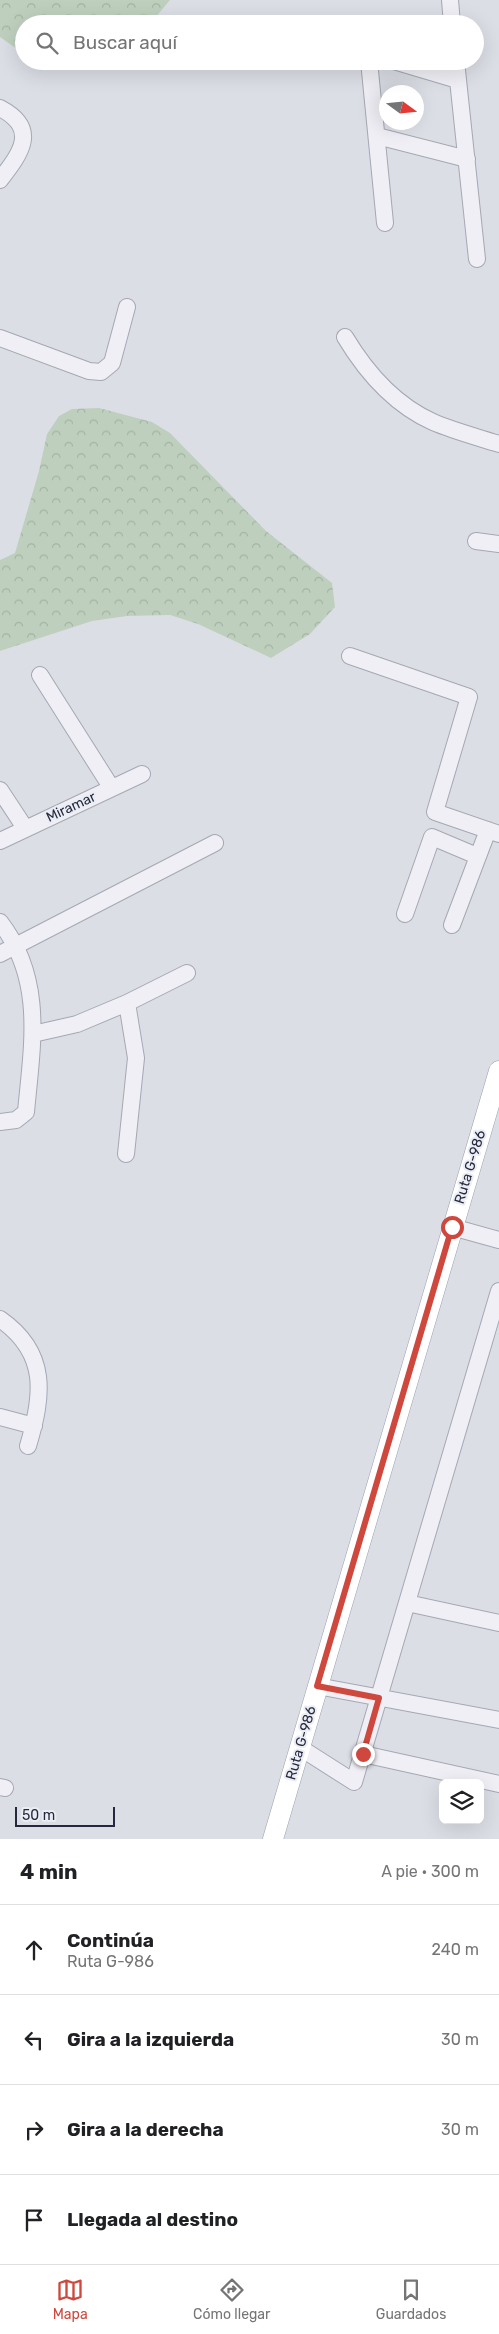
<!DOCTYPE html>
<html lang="es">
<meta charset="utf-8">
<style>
:root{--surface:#fff;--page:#f2f2f2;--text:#202124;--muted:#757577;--line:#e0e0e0;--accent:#ce483e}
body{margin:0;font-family:Rubik,sans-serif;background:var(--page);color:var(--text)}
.controls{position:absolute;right:15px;bottom:15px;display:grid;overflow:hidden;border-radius:8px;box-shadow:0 5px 20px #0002}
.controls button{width:45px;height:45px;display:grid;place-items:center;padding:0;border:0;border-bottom:1px solid var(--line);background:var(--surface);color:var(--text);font:25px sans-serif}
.compass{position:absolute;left:379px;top:85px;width:45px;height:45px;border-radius:50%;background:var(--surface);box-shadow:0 5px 20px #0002;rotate:105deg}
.scale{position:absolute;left:15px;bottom:12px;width:100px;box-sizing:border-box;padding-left:5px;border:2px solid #26293d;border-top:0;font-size:14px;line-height:18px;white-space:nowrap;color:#26293d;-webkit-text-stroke:4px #ebedf4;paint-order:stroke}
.stop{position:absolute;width:15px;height:15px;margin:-11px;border:4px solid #ce483e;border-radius:50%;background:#fff}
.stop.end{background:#ce483e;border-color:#fff;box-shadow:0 1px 5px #0008}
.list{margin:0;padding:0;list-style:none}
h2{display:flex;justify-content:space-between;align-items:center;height:65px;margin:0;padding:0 20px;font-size:21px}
h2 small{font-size:16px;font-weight:400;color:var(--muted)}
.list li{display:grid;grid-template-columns:32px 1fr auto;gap:15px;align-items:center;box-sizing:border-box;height:90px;padding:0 20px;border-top:1px solid var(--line)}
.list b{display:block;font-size:19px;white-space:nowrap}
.list p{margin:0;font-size:16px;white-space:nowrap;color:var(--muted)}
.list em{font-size:16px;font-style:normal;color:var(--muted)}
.icon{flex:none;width:28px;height:28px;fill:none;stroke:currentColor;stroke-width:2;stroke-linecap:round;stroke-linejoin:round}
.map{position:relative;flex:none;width:499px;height:1839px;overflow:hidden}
.search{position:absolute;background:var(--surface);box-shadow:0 5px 20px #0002;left:15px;right:15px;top:15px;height:55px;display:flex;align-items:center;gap:12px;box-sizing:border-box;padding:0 18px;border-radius:28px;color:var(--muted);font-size:19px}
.sheet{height:425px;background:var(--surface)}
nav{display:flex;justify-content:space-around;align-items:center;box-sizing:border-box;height:70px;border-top:1px solid var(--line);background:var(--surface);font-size:14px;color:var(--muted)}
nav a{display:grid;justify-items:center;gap:2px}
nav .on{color:var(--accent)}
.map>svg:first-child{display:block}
</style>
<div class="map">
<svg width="499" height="1839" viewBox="0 0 499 1839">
<defs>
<pattern id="forest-crowns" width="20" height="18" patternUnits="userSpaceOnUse" patternTransform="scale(1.25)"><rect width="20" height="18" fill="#bed0bd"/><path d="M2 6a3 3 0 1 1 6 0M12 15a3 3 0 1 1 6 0" fill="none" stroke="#a3b3a3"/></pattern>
</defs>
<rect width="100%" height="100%" fill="#dcdee6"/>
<path fill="url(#forest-crowns)" d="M0,0H170L150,24H24V54L0,37Z
M99,408L152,422L170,433L266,531L332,583L335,607L310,634L271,658L198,624L170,615L127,616L92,621L0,651V560L15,553L39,471L47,434L59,416L72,409Z"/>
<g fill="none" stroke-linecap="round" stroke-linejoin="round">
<g stroke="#a5a8b3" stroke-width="18">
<path id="minor" d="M450,0L452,24
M369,61L385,223
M394,61L458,80
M456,61L477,259
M0,108C40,129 20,154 0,180
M377,136L467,159
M345,337C366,372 395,405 433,422C454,431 477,437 499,444
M0,338L89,371L101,372L112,363L127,307
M476,541L499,544
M350,656L469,697L435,812L499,834
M40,675L111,787
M0,790L25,828
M0,841L142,774
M405,914L432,837L477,856
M0,922C45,980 32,1045 26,1112L16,1120L0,1122
M452,925L488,830
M0,954L215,843
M33,1034L77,1024L127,1003L187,973
M126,1154L136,1058L127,1003
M452,1227L499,1240
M0,1319C49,1353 43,1396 28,1446
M0,1417L34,1426
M407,1603L499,1623
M317,1686L499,1720
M299,1747L354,1782L499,1291
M363,1754L499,1784
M0,1787L5,1788"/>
</g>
<g stroke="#9b9fb2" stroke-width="21">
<path id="major" d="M273,1839L499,1071"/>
</g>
<use href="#minor" stroke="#efeff5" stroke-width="16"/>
<use href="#major" stroke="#fff" stroke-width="20"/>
</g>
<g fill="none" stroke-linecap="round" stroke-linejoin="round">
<path stroke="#ce483e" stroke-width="6" d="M363,1754L379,1698L317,1686L452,1227"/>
</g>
<g text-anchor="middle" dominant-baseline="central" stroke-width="4" stroke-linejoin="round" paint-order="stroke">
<g font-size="14" fill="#26293d" stroke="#ebedf4">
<text transform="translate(71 807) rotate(-25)">Miramar</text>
<text transform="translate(470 1167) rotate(-73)">Ruta G-986</text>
<text transform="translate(301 1743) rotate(-74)">Ruta G-986</text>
</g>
</g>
</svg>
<div class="controls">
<button><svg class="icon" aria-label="layers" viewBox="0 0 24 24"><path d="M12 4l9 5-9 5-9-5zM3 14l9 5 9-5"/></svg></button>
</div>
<svg class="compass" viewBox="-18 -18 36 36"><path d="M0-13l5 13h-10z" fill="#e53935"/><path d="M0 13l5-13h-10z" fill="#757577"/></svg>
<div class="scale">50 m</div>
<div class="stop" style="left:452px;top:1227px"></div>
<div class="stop end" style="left:363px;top:1754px"></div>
<div class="search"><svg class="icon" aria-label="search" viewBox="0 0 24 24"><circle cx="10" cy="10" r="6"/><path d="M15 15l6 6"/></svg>Buscar aquí</div>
</div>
<section class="sheet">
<h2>4 min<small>A pie · 300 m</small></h2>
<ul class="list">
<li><svg class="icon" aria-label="ahead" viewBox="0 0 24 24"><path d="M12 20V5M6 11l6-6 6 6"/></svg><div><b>Continúa</b><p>Ruta G-986</p></div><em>240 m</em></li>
<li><svg class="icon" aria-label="left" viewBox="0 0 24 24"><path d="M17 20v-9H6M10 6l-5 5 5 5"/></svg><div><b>Gira a la izquierda</b></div><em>30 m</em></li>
<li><svg class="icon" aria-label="right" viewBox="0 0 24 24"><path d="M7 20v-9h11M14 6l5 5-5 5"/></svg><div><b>Gira a la derecha</b></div><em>30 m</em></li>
<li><svg class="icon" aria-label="arrive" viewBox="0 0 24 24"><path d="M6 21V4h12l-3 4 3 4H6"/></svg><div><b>Llegada al destino</b></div></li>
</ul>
</section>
<nav>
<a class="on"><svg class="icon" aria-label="map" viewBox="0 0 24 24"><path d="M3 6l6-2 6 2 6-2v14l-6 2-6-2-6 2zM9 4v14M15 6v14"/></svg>Mapa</a>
<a><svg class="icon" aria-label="directions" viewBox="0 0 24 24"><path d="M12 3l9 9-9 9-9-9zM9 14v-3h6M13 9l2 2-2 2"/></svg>Cómo llegar</a>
<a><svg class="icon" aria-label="saved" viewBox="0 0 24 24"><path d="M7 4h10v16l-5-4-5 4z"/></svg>Guardados</a>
</nav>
